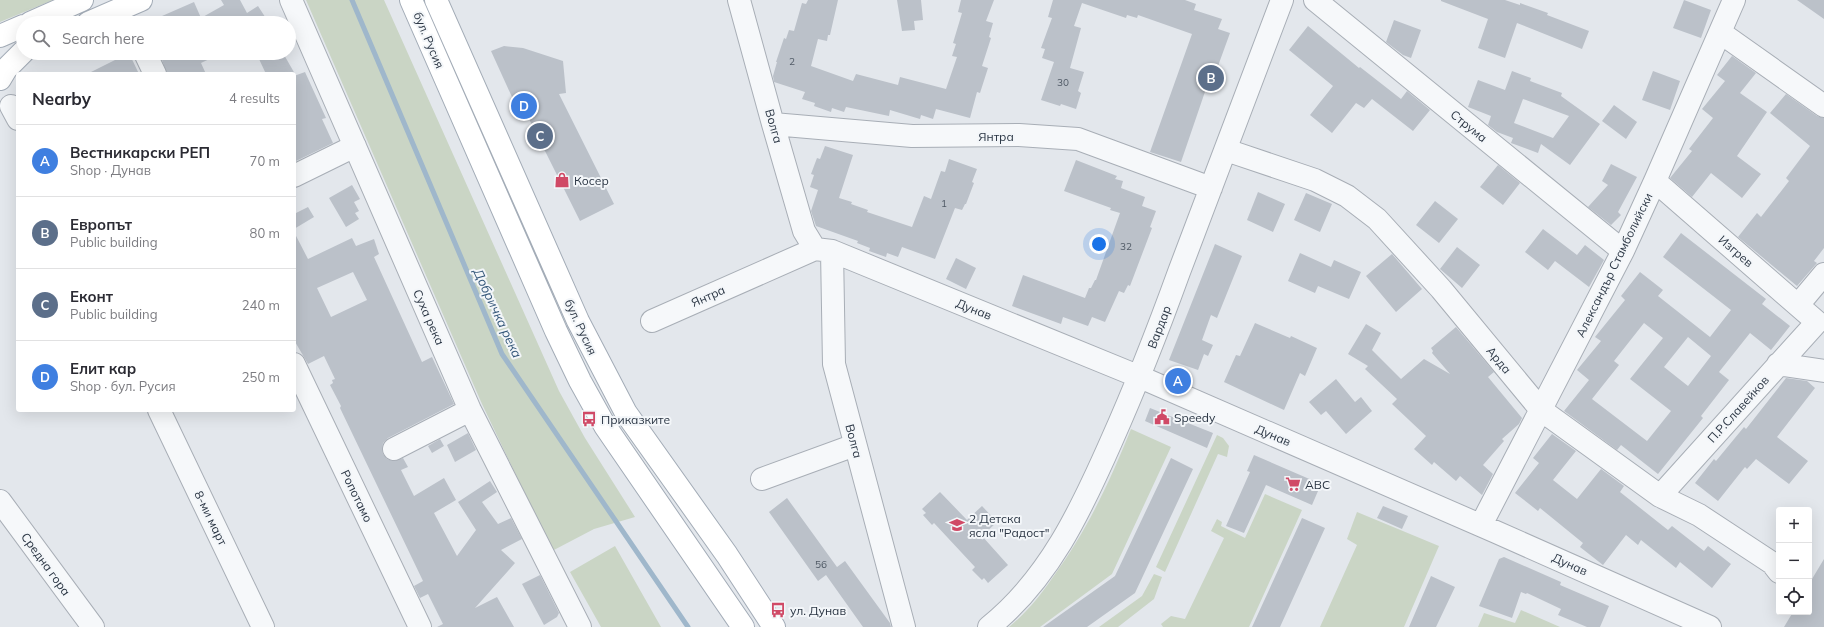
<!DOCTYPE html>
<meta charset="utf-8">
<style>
:root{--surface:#fff;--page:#f7f7f7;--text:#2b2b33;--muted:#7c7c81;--line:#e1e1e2;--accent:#111827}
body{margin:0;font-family:Mulish,sans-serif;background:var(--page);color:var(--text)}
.controls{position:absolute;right:12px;bottom:12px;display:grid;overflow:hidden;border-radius:4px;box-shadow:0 4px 16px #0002}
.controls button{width:36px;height:36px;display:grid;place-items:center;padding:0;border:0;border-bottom:1px solid var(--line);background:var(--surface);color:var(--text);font:20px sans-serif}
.you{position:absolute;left:1099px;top:244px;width:14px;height:14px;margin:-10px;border:3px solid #fff;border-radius:50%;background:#1a73e8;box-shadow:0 0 0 6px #1a73e833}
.badge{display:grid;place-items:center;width:26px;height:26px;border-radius:50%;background:var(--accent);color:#fff;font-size:13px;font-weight:700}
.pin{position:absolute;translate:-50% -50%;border:2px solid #fff;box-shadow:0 1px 4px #0006}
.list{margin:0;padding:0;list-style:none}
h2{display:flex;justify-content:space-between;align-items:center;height:52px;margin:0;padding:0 16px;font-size:17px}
h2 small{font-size:13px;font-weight:400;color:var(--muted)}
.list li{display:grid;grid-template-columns:26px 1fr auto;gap:12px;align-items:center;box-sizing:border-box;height:72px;padding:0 16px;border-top:1px solid var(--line)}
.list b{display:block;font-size:15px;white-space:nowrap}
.list p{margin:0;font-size:13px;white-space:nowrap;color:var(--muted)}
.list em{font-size:13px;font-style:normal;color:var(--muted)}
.icon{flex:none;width:22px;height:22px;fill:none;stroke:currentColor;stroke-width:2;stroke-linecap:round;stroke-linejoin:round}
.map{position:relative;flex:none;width:1824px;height:627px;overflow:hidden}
.search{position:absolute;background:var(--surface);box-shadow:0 4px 16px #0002;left:16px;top:16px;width:280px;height:44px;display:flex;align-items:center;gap:10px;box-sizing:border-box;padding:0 14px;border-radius:22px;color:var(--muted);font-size:15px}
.panel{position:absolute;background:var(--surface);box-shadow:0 4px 16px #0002;left:16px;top:72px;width:280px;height:340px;border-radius:4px}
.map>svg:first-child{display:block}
</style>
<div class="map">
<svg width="1824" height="627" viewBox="0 0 1824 627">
<rect width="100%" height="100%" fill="#e3e7ec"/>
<path fill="#cad5c5" d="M0,0H53L0,22Z
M306,0H384L559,391L585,438L635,517L594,529L552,551L482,404Z
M1131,429L1171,447L1112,574L1040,627H1009C1026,613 1041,595 1053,577C1088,529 1109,483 1131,429Z
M1217,435L1223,438L1229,446L1227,457L1218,454L1165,572L1156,567Z
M1265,494L1302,510L1249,627H1163L1161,624L1171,616L1185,619L1224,538L1211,531L1217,519L1222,522L1221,526L1245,538Z
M1357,512L1439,546L1404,627H1320L1357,545L1347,539Z
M615,546L661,627H601L570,572Z
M1154,574L1162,577L1154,599L1118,627H1099L1142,596Z
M1521,610L1560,627H1478L1484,613L1515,623Z"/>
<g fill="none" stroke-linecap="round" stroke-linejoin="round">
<path stroke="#9fb7cb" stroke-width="5" d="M352,0L502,354L688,627"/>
</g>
<path fill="#bbc1c9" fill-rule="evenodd" d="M221,0H240L247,13L258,6L269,23H146L194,2L201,18L224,5Z
M808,0H838L830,35H828L827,41L818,39L811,66L853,81L856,74L898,85L900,77L946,89L957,57L952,56L956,44L953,43L962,13L958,12L961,0H994L986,21L993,23L989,37L991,38L982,66L988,68L980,93L977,92L970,118L936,109L933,119L921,115L920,119L890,110L889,116L846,107L844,112L832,108L831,112L814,106L815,103L802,99L805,92L774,82L773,76L777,62H776L784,38L786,39L789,30L794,31L802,3L806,4Z
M897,0H921L923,20L914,21L915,30L902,31Z
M1053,0H1185L1196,4L1194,10L1222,19L1218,29L1230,33L1218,66L1215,65L1209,80L1181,162L1150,152L1192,34L1138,15L1137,18L1127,15L1126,18L1082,3L1074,26L1081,28L1070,68L1084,72L1078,91L1081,93L1076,109L1061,104L1060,106L1041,100L1054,62L1042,58L1045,49L1041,48L1052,18L1048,17Z
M1441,0H1505L1520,5V3L1548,13L1547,15L1589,31L1582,49L1517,23L1505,58L1478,48L1488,19L1441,1Z
M1684,0L1711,10L1701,38L1673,28Z
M1797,0H1824V19Z
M1394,20L1421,30L1411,58L1403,55L1386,42Z
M1308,26L1359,68L1360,67L1401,99L1407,91L1430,110L1413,131L1372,99L1364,108L1356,103L1332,133L1310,115L1333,86L1289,50Z
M504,46L523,48L563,61L566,93L559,94L614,204L580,221L528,117L522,119L491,51Z
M129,53L139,74H87Z
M169,53H222L201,63L206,74H167L161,57Z
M273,53H283L295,74H266L259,59Z
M1732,56L1756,73L1740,93L1767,112L1737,156L1761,174L1742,198L1711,173L1692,197L1670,178L1692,151L1689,149L1713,118L1702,109L1725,81L1717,75Z
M1512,71L1531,78L1530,81L1562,93L1561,96L1600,124L1570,165L1541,144L1538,153L1511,143L1513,138L1497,132L1488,125L1491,116L1468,107L1478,80L1505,90ZM1523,99L1569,116L1553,138L1514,123Z
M1653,71L1680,81L1670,110L1642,100Z
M305,72L326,118L322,119L333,143L294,162V76Z
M1786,94L1817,116L1824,118V248L1814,261L1817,263L1797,286L1738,237L1757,213L1761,217L1789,181L1786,178L1810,146L1770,113Z
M1614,105L1637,122L1626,139L1602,121Z
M825,146L853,155L839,198L852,202L851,204L868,210L867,212L912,227L924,196L931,199L941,171L945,172L949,159L977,169L972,182L974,183L966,204H965L962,210L955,208L935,259L902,247L898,257L887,253L886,257L869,251L870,248L857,243L858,241L816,226L811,211L818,190L810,187L814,175L811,174L817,158L820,159Z
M1076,160L1117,176L1115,179L1123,181L1121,188L1145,197L1142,206L1156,211L1150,227L1152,228L1130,286L1128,285L1124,293L1119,291L1105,322L1092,317L1088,326L1063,317L1061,324L1012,306L1023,275L1085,298L1089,288H1091L1095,280H1096L1120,213L1110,210L1111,208L1064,191Z
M1611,164L1637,177L1618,212L1621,215L1611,225L1588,207L1608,185L1602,181Z
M1498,165L1520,183L1503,205L1480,187Z
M352,185L360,199L354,202L359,211L355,213L359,219L346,227L329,198Z
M1258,192L1285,204L1273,232L1247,220Z
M1306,193L1332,204L1320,232L1294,220Z
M1435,201L1458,219L1439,243L1416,225Z
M308,207L314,217L294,229V214Z
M1543,229L1577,255L1585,245L1604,260L1589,287L1555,261L1548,270L1525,252Z
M294,232L308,259L352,238L356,246L374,239L379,254L374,257L422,362L432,357L454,404L388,438L383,443L382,449L383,454L387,459L393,461L403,458L408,467L401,470L414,496L444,478L456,500L434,513L457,556L476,530L458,502L490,481L497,492L482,502L498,524L511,518L522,539L501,550L515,563L475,608L497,597L514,627H437L443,624L428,594L420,598L414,586L423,581L340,408L341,406L330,385L333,383L332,380L335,379L324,356L308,364L294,340ZM353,272L367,300L331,317L317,288Z
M1681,233L1766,299L1762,304L1790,326L1771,350L1750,333L1719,372L1729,380L1701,416L1703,418L1658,474L1621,445L1617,450L1564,411L1589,380L1577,370L1601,341L1595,337L1625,300L1621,296L1640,272L1663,290L1658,296L1710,337L1731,310L1663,257ZM1644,323L1663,338L1630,379L1671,411L1647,441L1592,399L1619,365L1614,361ZM1688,337L1711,356L1688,386L1664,367Z
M1215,244L1242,256L1217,318L1211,315L1202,340L1213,345L1208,356L1204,354L1198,370L1169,360Z
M1457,247L1480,265L1462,288L1440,269Z
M1300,253L1331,267L1334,260L1361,272L1349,299L1318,286L1315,293L1288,281Z
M1392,254L1422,289L1396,312L1366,276Z
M956,258L976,268L966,289L946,279Z
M1255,323L1290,338L1291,336L1317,348L1305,376L1300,373L1284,410L1224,382L1236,355L1240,356Z
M1366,324L1381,333L1372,350L1401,379L1424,359L1450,374L1432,353L1433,351L1431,348L1456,327L1494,372L1488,377L1522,418L1519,424L1502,439L1504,441L1483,465L1493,474L1482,495L1460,476L1456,481L1434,462L1432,465L1414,449L1426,436L1392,404L1397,399L1365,369L1368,366L1348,354Z
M1786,378L1807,381L1815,388L1777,437L1808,461L1789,484L1756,459L1747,469L1745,467L1718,501L1695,483L1714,459L1716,461L1744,427L1746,429Z
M1336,379L1355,402L1361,397L1372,411L1346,434L1326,411L1321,415L1309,402Z
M1150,408L1213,433L1207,448L1145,421Z
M468,433L476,450L455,462L447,445Z
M1552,434L1576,451L1553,480L1577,499L1601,469L1624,486L1620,492L1668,530L1672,526L1704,551L1708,546L1731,564L1712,588L1680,562L1676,568L1641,540L1638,545L1626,535L1603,565L1580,547L1583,543L1540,508L1538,511L1515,493L1539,463L1533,458Z
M440,439L444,446L432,453L428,446Z
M1254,455L1321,484L1312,505L1266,485L1244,533L1226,526L1250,472L1247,471Z
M1171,458L1193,469L1135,593L1087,627H1043L1115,576Z
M940,492L967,520L982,506L997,522L982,536L1008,565L988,583L984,578L982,580L972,570L975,567L934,523L932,525L923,515L926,513L922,509Z
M787,498L837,567L845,561L890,623L891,627H863L826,575L818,581L769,512Z
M1383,506L1408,516L1402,529L1377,518Z
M1302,518L1325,528L1280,627H1252Z
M1504,557L1561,582L1560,585L1609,606L1600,627H1587L1558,615L1561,609L1527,593L1526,594L1521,592L1512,618L1479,606L1499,559Z
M1824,559V627H1784L1793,612H1809V584Z
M540,575L559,613L557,617L544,625L522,584Z
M1431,576L1455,587L1436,627H1409Z"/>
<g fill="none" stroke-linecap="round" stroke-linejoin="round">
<g stroke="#a8aeb6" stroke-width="24">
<path id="minor" d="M291,0L470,410L580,627
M739,0L773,124L804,231L815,249
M1315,0L1623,251
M1721,33L1824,106
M145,53L155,74
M11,106L18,119
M773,124L912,136L1019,135L1078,139L1211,188
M1226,150L1315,180L1347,196L1377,219L1441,289L1541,410L1660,496L1699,515L1772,563L1779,572
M294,176L355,146
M1655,181L1817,322L1660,496
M832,251L834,364L904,627
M1798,305L1824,274
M652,321L815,249L832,251L1140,377L1496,532L1710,627
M294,364L420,627
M1778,364L1824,371
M159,410L263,627
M394,449L470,410
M762,479L855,445
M0,501L93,627
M1481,525L1623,251L1655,181L1734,0
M989,627C1049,579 1081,510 1111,442C1136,386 1158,330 1179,272C1214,182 1248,91 1282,0"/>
</g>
<g stroke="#a3acb7" stroke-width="24">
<path id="major" d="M411,0L556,331L580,381L605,426L743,627
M436,0L578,321L626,413L727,555L774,627
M30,23L82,0
M88,23L141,0
M0,36L23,26
M0,79L6,69L23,52"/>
</g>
<use href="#minor" stroke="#f6f8fa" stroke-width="22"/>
<use href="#major" stroke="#fff" stroke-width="22"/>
</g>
<defs>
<g id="shop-bare" transform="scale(1.2)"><path d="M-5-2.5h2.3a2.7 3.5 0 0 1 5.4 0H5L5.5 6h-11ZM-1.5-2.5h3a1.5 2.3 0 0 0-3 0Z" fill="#d04966" stroke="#f3f6f9" stroke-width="2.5" paint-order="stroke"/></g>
<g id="civic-bare" transform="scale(1.2)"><path d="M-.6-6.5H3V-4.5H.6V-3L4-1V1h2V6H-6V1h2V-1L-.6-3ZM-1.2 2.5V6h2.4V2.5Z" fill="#d04966" stroke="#f3f6f9" stroke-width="2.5" paint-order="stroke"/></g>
<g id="bus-bare" transform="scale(1.2)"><path d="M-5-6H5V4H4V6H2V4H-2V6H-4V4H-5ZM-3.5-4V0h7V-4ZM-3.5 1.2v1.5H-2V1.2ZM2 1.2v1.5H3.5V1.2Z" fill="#d04966" stroke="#f3f6f9" stroke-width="2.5" paint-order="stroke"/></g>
<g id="supermarket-bare" transform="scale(1.2)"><path d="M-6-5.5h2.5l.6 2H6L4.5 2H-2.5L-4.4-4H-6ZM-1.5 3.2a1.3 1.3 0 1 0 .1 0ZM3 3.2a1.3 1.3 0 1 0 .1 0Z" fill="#d04966" stroke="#f3f6f9" stroke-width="2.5" paint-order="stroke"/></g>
<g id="school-bare" transform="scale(1.2)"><path d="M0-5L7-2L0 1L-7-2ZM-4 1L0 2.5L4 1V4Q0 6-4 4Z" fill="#d04966" stroke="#f3f6f9" stroke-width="2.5" paint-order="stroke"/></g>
</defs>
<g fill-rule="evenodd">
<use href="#shop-bare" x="562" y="180"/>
<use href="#civic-bare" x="1162" y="417"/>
<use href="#bus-bare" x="589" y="419"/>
<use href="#supermarket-bare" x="1293" y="484"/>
<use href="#school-bare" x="957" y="525"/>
<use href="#bus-bare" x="778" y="610"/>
</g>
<g text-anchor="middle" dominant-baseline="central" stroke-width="4" stroke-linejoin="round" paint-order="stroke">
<g font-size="10" fill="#4f5965">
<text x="792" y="61">2</text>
<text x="1063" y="82">30</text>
<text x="944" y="203">1</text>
<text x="1126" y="246">32</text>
<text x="821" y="564">56</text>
</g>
<g font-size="12" fill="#2b3644" stroke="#f3f6f9">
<text transform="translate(429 40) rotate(67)">бул. Русия</text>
<text transform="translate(774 126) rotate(74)">Волга</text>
<text transform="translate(1469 126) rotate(39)">Струма</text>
<text x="996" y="136">Янтра</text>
<text transform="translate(1736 251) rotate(41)">Изгрев</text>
<text transform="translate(1614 265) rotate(-64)">Александър Стамболийски</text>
<text transform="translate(708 296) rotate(-24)">Янтра</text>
<text transform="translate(974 309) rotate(22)">Дунав</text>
<text transform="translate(429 317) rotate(66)">Суха река</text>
<text transform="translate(581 327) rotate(65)">бул. Русия</text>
<text transform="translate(1159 327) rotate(-69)">Вардар</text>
<text transform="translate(1499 360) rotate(50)">Арда</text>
<text transform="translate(1738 409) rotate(-48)">П.Р.Славейков</text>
<text transform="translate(1273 435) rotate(23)">Дунав</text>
<text transform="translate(854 441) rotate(75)">Волга</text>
<text transform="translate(357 496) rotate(64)">Ропотамо</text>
<text transform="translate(211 518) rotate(64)">8-ми март</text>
<text transform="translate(46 564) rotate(54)">Средна гора</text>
<text transform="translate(1570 564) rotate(24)">Дунав</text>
</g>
<g font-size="12" fill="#2b3644" stroke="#f3f6f9" text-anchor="start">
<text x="574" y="180">Косер</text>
<text x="1174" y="417">Speedy</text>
<text x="601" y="419">Приказките</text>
<text x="1305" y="484">ABC</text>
<text x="969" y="518">2 Детска<tspan x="969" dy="14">ясла "Радост"</tspan></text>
<text x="790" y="610">ул. Дунав</text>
</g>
<g font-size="13" font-style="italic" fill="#345779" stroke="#f3f6f9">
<text transform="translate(498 313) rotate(65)">Добричка река</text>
</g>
</g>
</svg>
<div class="controls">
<button>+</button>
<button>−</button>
<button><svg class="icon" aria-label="locate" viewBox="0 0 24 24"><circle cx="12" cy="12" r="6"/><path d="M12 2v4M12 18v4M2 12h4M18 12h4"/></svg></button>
</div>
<div class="you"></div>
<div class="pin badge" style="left:1178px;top:381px;background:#3f7fe0">A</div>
<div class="pin badge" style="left:1211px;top:78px;background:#5c6f8a">B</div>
<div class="pin badge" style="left:540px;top:136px;background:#5c6f8a">C</div>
<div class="pin badge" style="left:524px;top:106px;background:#3f7fe0">D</div>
<div class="search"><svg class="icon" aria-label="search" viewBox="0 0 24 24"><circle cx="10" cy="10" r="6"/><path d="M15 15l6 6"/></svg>Search here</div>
<section class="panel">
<h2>Nearby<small>4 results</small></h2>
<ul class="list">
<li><span class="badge" style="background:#3f7fe0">A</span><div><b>Вестникарски РЕП</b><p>Shop · Дунав</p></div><em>70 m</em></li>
<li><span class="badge" style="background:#5c6f8a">B</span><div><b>Европът</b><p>Public building</p></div><em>80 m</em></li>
<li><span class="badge" style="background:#5c6f8a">C</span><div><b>Еконт</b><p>Public building</p></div><em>240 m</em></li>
<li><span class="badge" style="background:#3f7fe0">D</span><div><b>Елит кар</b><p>Shop · бул. Русия</p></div><em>250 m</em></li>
</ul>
</section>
</div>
